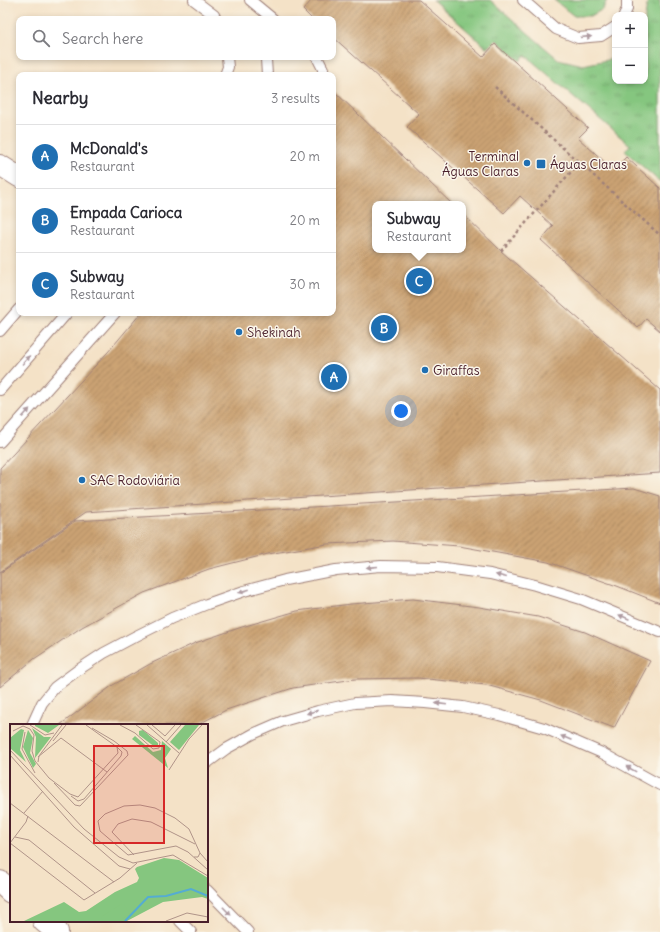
<!DOCTYPE html>
<meta charset="utf-8">
<style>
:root{--surface:#fff;--page:#f7f7f7;--text:#2b2b33;--muted:#7c7c81;--line:#e1e1e2;--accent:#1f6fb2}
body{margin:0;font-family:Delius,sans-serif;background:var(--page);color:var(--text)}
.controls{position:absolute;right:12px;top:12px;display:grid;overflow:hidden;border-radius:8px;box-shadow:0 2px 6px #0003}
.controls button{width:36px;height:36px;display:grid;place-items:center;padding:0;border:0;border-bottom:1px solid var(--line);background:var(--surface);color:var(--text);font:20px sans-serif}
.you{position:absolute;left:401px;top:411px;width:14px;height:14px;margin:-10px;border:3px solid #fff;border-radius:50%;background:#1a73e8;box-shadow:0 0 0 6px #1a73e833}
.badge{display:grid;place-items:center;width:26px;height:26px;border-radius:50%;background:var(--accent);color:#fff;font-size:13px;font-weight:700}
.pin{position:absolute;translate:-50% -50%;border:2px solid #fff;box-shadow:0 1px 4px #0006}
.popup{position:absolute;left:372px;top:201px;width:94px;height:52px;box-sizing:border-box;display:grid;place-content:center;border-radius:8px;background:var(--surface);filter:drop-shadow(0 1px 3px #0005);font-size:13px;white-space:nowrap;color:var(--muted)}
.popup b{font-size:15px;color:var(--text)}
.popup::after{content:'';position:absolute;left:50%;top:100%;margin-left:-8px;border:8px solid transparent;border-top-color:var(--surface)}
.list{margin:0;padding:0;list-style:none}
h2{display:flex;justify-content:space-between;align-items:center;height:52px;margin:0;padding:0 16px;font-size:17px}
h2 small{font-size:13px;font-weight:400;color:var(--muted)}
.list li{display:grid;grid-template-columns:26px 1fr auto;gap:12px;align-items:center;box-sizing:border-box;height:64px;padding:0 16px;border-top:1px solid var(--line)}
.list b{display:block;font-size:15px;white-space:nowrap}
.list p{margin:0;font-size:13px;white-space:nowrap;color:var(--muted)}
.list em{font-size:13px;font-style:normal;color:var(--muted)}
.icon{flex:none;width:22px;height:22px;fill:none;stroke:currentColor;stroke-width:2;stroke-linecap:round;stroke-linejoin:round}
.map{position:relative;flex:none;width:660px;height:932px;overflow:hidden}
.search{position:absolute;background:var(--surface);box-shadow:0 2px 6px #0003;left:16px;top:16px;width:320px;height:44px;display:flex;align-items:center;gap:10px;box-sizing:border-box;padding:0 14px;border-radius:8px;color:var(--muted);font-size:15px}
.panel{position:absolute;background:var(--surface);box-shadow:0 2px 6px #0003;left:16px;top:72px;width:320px;height:244px;border-radius:8px}
.map>svg:first-child{display:block}
</style>
<div class="map">
<svg width="660" height="932" viewBox="0 0 660 932">
<defs>
<pattern id="grass-tufts" width="24" height="20" patternUnits="userSpaceOnUse"><rect width="24" height="20" fill="#85c67f"/><path d="M3 7l-1-3M5 7V3M7 7l1-3M15 17l-1-3M17 17v-4M19 17l1-3" fill="none" stroke="#6fa068"/></pattern>
<pattern id="building-hatch" width="6" height="6" patternUnits="userSpaceOnUse"><rect width="6" height="6" fill="#cba373"/><path d="M-1 1l2-2M0 6l6-6M5 7l2-2" fill="none" stroke="#a7845f"/></pattern>
</defs>
<rect width="100%" height="100%" fill="#fbf7ec"/>
<filter id="ink" filterUnits="userSpaceOnUse"><feTurbulence type="fractalNoise" baseFrequency=".025" numOctaves="2"/><feDisplacementMap in="SourceGraphic" scale="8" xChannelSelector="R" yChannelSelector="G"/><feConvolveMatrix kernelMatrix="1 2 1 2 8 2 1 2 1" color-interpolation-filters="sRGB"/></filter>
<filter id="wash" filterUnits="userSpaceOnUse"><feTurbulence type="fractalNoise" baseFrequency=".012" numOctaves="4" result="noise"/><feDisplacementMap in="SourceGraphic" scale="16" xChannelSelector="R" yChannelSelector="G"/><feGaussianBlur stdDeviation="0.9" result="paint"/><feColorMatrix in="noise" values="0 0 0 0 0 0 0 0 0 0 0 0 0 0 0 0 0 1.4 0 .05"/><feComposite in="paint" operator="in"/></filter>
<g filter="url(#wash)">
<rect width="100%" height="100%" fill="#f4e2c7"/>
<path fill="url(#grass-tufts)" stroke="#687255" d="M433,0H490L558,59L583,65L607,60L615,55V81H645V16L648,0H660V182L625,151L630,145L525,55L520,61L496,40L487,48Z
M554,0H607L603,9L591,16H574Z"/>
<g id="blocks">
<path fill="url(#building-hatch)" d="M312,0H419L483,57L495,44L588,128L578,138L614,170L626,157L660,188V331L646,319L638,328L541,240L553,226L520,196L504,213L407,127L419,114L333,37V19H312L303,10Z
M335,92L452,204H375V250H463V214L501,251L660,390V473L86,512L0,572V468L108,352L141,313H333V94Z
M634,488L660,496V603L617,586L548,562L459,546L393,541L327,544L268,554L209,569L144,593L82,627L34,659L0,687V573L75,521Z
M413,599L479,607L538,617L585,632L650,661L614,728L541,700L486,685L418,678L355,679L293,688L226,710L197,725H60L113,685L150,664L195,643L242,627L297,611L351,604Z"/>
</g>
</g>
<g filter="url(#ink)">
<use href="#blocks" fill-opacity="0" stroke="#9f8079" stroke-width="1"/>
<g fill="none" stroke-linecap="round" stroke-linejoin="round">
<g stroke="#9f8079" stroke-width="12">
<path id="lane" d="M194,0L214,15L216,19
M250,0L273,19
M523,0L556,29L578,38L601,36L615,27
M624,15L627,9V0
M265,57L266,59L267,75
M317,57L323,69V75
M225,75L228,67L227,57
M0,331L19,309
M0,390L67,313
M0,442L115,313
M32,725L42,703L55,687L78,670L104,653L136,636L172,618L207,604L244,591L285,580L336,570L381,566L437,567L490,574L535,585L581,599L660,632
M207,763L226,749L253,734L283,721L318,711L355,703L392,701L425,703L463,707L499,715L544,728L602,753L660,785
M207,890L248,932
M180,921L191,932"/>
</g>
<g stroke="#9f8079" stroke-width="22">
<path id="street" d="M0,165L19,177"/>
</g>
<g stroke="#9f8079" stroke-width="24">
<path id="secondary" d="M0,882L11,892
M44,921L57,932"/>
</g>
<path stroke="#9f8079" stroke-width="2.5" stroke-dasharray="3 3" stroke-linecap="butt" d="M495,87L660,235
M501,251L579,163"/>
<use href="#lane" stroke="#fff" stroke-width="10"/>
<use href="#street" stroke="#fff" stroke-width="20"/>
<use href="#secondary" stroke="#fff" stroke-width="22"/>
</g>
<defs><path id="oneway-solid" d="M-6-.8H1V-3.2L6.5 0L1 3.2V.8H-6Z"/></defs>
<g fill="#ae9aa0">
<use href="#oneway-solid" transform="translate(586 37) rotate(-5)"/>
<use href="#oneway-solid" transform="translate(26 360) rotate(-49)"/>
<use href="#oneway-solid" transform="translate(26 413) rotate(-48)"/>
<use href="#oneway-solid" transform="translate(372 567) rotate(175)"/>
<use href="#oneway-solid" transform="translate(501 576) rotate(-166)"/>
<use href="#oneway-solid" transform="translate(244 591) rotate(163)"/>
<use href="#oneway-solid" transform="translate(624 617) rotate(-157)"/>
<use href="#oneway-solid" transform="translate(441 704) rotate(-173)"/>
<use href="#oneway-solid" transform="translate(312 712) rotate(163)"/>
<use href="#oneway-solid" transform="translate(566 738) rotate(-157)"/>
<use href="#oneway-solid" transform="translate(631 769) rotate(-151)"/>
<use href="#oneway-solid" transform="translate(227 911) rotate(46)"/>
</g>
</g>
<g fill="#1f6fb2" stroke="#fbf7ec" stroke-width="1.5">
<circle cx="527" cy="163" r="4"/>
<rect x="536" y="159" width="10" height="10" rx="2"/>
<circle cx="239" cy="332" r="4"/>
<circle cx="425" cy="370" r="4"/>
<circle cx="82" cy="480" r="4"/>
</g>
<g text-anchor="middle" dominant-baseline="central" stroke-width="3" stroke-linejoin="round" paint-order="stroke">
<g font-size="13" fill="#4a1f2b" stroke="#fbf7ec" text-anchor="start">
<text x="519" y="156" text-anchor="end">Terminal<tspan x="519" dy="15">Águas Claras</tspan></text>
<text x="550" y="164">Águas Claras</text>
<text x="247" y="332">Shekinah</text>
<text x="433" y="370">Giraffas</text>
<text x="90" y="480">SAC Rodoviária</text>
</g>
</g>
<g transform="translate(10 724)">
<rect width="198" height="198" fill="#f4e2c7"/>
<path d="M49,1L38,9L25,2V1ZM175,1H189L169,26L160,18ZM22,4L34,13H41L25,34L26,13ZM11,5L14,6L10,26L16,38L0,24V14ZM18,6L23,14L20,29L26,40L23,44L13,23ZM133,6L148,19V22L145,23L129,11V7ZM125,12L143,28L151,26L152,17L161,25L155,34L158,44L122,15Z" fill="#85c67f"/>
<path d="M154,134L169,136L198,154V175L192,173L153,178L117,197H14L54,178L69,188L76,187L105,168L127,158L129,154L125,145L127,143Z" fill="#85c67f"/>
<path d="M113,179L120,190L109,197H93L91,193Z" fill="#85c67f"/>
<path fill="none" stroke="#55acd2" stroke-width="2" d="M115,197L138,173L156,172L181,165L198,172"/>
<path fill="none" stroke="#b09489" stroke-width="1" d="M20,1L35,11L44,9M110,1L125,9L143,25L149,24L150,18L126,1M137,1L169,29M142,1L155,12L165,1M3,7L13,2L20,5L24,11L22,27L25,37L39,54L60,70L68,73L108,29L107,23L76,1M15,8L12,25L25,49M43,17L56,1M156,18L171,1M0,26L74,105L109,133L123,139L163,131L198,152M0,31L64,103L109,142L120,145M28,33L51,14L97,48M28,38L29,32L52,1M159,46L179,15L192,1M44,59L65,81L70,82L118,31L117,27L104,17L82,4M61,72L68,77L74,75L111,32L112,28L107,23M0,79L104,158M14,89L33,67M5,113L19,116L85,169M0,119L74,176L110,154L127,139M0,119L16,98L18,92M190,129L198,138M124,131L102,108L108,100L122,95L141,98L185,120M184,133H188L190,129L179,105L165,94L145,84L130,81L114,82L95,90L88,97L90,107L118,131L166,122L178,128L198,146M156,197L177,189L198,193"/>
<path fill="#d62828" fill-opacity="0.15" stroke="#d62828" stroke-width="2" d="M84,22H154V119H84Z"/>
<rect width="198" height="198" fill="none" stroke="#4a1f2b" stroke-width="2"/>
</g>
</svg>
<div class="controls">
<button>+</button>
<button>−</button>
</div>
<div class="you"></div>
<div class="pin badge" style="left:334px;top:377px">A</div>
<div class="pin badge" style="left:384px;top:328px">B</div>
<div class="pin badge" style="left:419px;top:281px">C</div>
<div class="popup"><b>Subway</b>Restaurant</div>
<div class="search"><svg class="icon" aria-label="search" viewBox="0 0 24 24"><circle cx="10" cy="10" r="6"/><path d="M15 15l6 6"/></svg>Search here</div>
<section class="panel">
<h2>Nearby<small>3 results</small></h2>
<ul class="list">
<li><span class="badge">A</span><div><b>McDonald's</b><p>Restaurant</p></div><em>20 m</em></li>
<li><span class="badge">B</span><div><b>Empada Carioca</b><p>Restaurant</p></div><em>20 m</em></li>
<li><span class="badge">C</span><div><b>Subway</b><p>Restaurant</p></div><em>30 m</em></li>
</ul>
</section>
</div>
